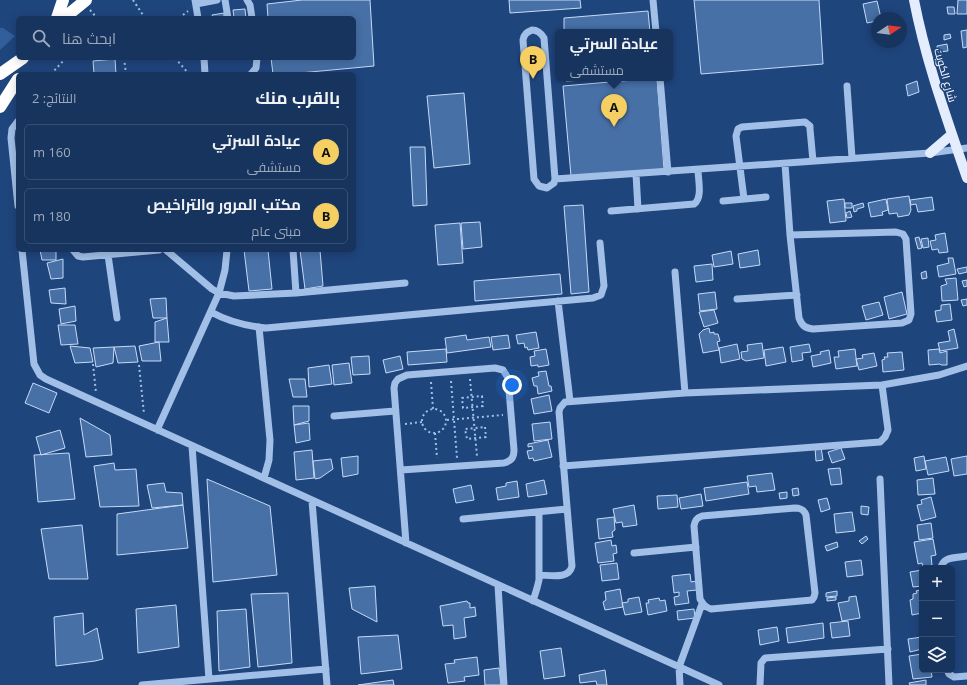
<!DOCTYPE html>
<html lang="ar">
<meta charset="utf-8">
<style>
:root{--surface:#17345e;--page:#203c64;--text:#f1f3f6;--muted:#9eaabc;--line:#364f73;--accent:#f5cf62}
body{margin:0;font-family:"Open Sans",Cairo,sans-serif;background:var(--page);color:var(--text);direction:rtl}
.controls{position:absolute;right:12px;bottom:12px;display:grid;overflow:hidden;border-radius:6px;box-shadow:0 2px 10px #0003}
.controls button{width:36px;height:36px;display:grid;place-items:center;padding:0;border:0;border-bottom:1px solid var(--line);background:var(--surface);color:var(--text);font:20px sans-serif}
.compass{position:absolute;left:871px;top:12px;width:36px;height:36px;border-radius:50%;background:var(--surface);box-shadow:0 2px 10px #0003;rotate:77deg}
.you{position:absolute;left:512px;top:385px;width:14px;height:14px;margin:-10px;border:3px solid #fff;border-radius:50%;background:#1a73e8;box-shadow:0 0 0 6px #1a73e833}
.badge{display:grid;place-items:center;width:26px;height:26px;border-radius:50%;background:var(--accent);color:#111;font-size:13px;font-weight:700}
.pin{position:absolute;translate:-50% -33px;filter:drop-shadow(0 1px 2px #0008)}
.pin::after{content:'';position:absolute;top:21px;width:14px;height:12px;background:inherit;clip-path:polygon(0 0,100% 0,50% 100%)}
.popup{position:absolute;left:555px;top:29px;width:118px;height:52px;box-sizing:border-box;display:grid;place-content:center;border-radius:6px;background:var(--surface);filter:drop-shadow(0 1px 3px #0005);font-size:13px;white-space:nowrap;color:var(--muted)}
.popup b{font-size:15px;color:var(--text)}
.popup::after{content:'';position:absolute;left:50%;top:100%;margin-left:-8px;border:8px solid transparent;border-top-color:var(--surface)}
.list{margin:0;padding:0;list-style:none}
h2{display:flex;justify-content:space-between;align-items:center;height:52px;margin:0;padding:0 16px;font-size:17px}
h2 small{font-size:13px;font-weight:400;color:var(--muted)}
.list li{display:grid;grid-template-columns:26px 1fr auto;gap:12px;align-items:center;box-sizing:border-box;height:56px;margin:0 8px 8px;padding:0 8px;border:1px solid var(--line);border-radius:6px}
.list b{display:block;font-size:15px;white-space:nowrap}
.list p{margin:0;font-size:13px;white-space:nowrap;color:var(--muted)}
.list em{font-size:13px;font-style:normal;color:var(--muted)}
.icon{flex:none;width:22px;height:22px;fill:none;stroke:currentColor;stroke-width:2;stroke-linecap:round;stroke-linejoin:round}
.map{position:relative;flex:none;width:967px;height:685px;overflow:hidden;direction:ltr}
.search{position:absolute;background:var(--surface);box-shadow:0 2px 10px #0003;left:16px;top:16px;width:340px;height:44px;display:flex;align-items:center;gap:10px;box-sizing:border-box;padding:0 14px;border-radius:6px;color:var(--muted);font-size:15px}
.panel{position:absolute;background:var(--surface);box-shadow:0 2px 10px #0003;left:16px;top:72px;width:340px;height:180px;border-radius:6px;direction:rtl}
.map>svg:first-child{display:block}
</style>
<div class="map">
<svg width="967" height="685" viewBox="0 0 967 685">
<rect width="100%" height="100%" fill="#1f457d"/>
<path fill="#325f9b" d="M0,28H3L15,36L0,50Z"/>
<path fill="#4770a7" stroke="#c6daf6" d="M302,0H370L374,66L289,74H273L271,58H354V18H268L267,4Z
M509,0H580L581,8L510,13Z
M694,0H819L823,64L701,74Z
M958,0H967V14H957Z
M877,1L881,18H877V21L867,23L863,4Z
M947,7H954L955,14H948Z
M245,9L246,18H234L233,10Z
M648,11L650,32H564V18Z
M224,13V18H213L212,15Z
M967,30V47L963,48L961,31Z
M950,34L951,38L944,40V35Z
M947,44L948,51L938,52L937,46Z
M115,59L116,74H94L93,61Z
M566,78H624L566,81Z
M657,78L664,169L571,176L563,86Z
M917,81L919,92L908,96L906,85Z
M464,93L470,164L434,168L427,96Z
M410,147H425L427,205L413,206Z
M909,196L911,210L909,215L898,217L897,213L889,214L887,199Z
M932,197L934,210L918,212L916,204L911,205L910,200Z
M844,199L846,221L830,223L827,201Z
M886,199L888,210L882,212L883,215L871,217L868,203Z
M845,203H852V208H845Z
M863,203L864,207L857,209V211L854,212L853,206Z
M583,205L589,292L571,294L564,206Z
M850,211L852,217L847,218L846,213Z
M480,222L482,247L463,249L461,223Z
M460,223L463,263L438,265L435,225Z
M945,233L948,252L939,253L938,249L932,250L930,241L936,240L935,235Z
M919,237L922,248L918,249L915,238Z
M928,238L929,247L923,248L921,239Z
M40,250H56V260H42Z
M244,250H268L272,289L249,291Z
M300,250H320L323,286L305,289Z
M758,250L760,265L740,268L738,254Z
M731,251L733,264L714,267L712,255Z
M948,258H953L956,274L939,277L937,266L949,263Z
M63,259V278L51,279L47,263Z
M712,264L713,280L696,282L694,266Z
M967,267V272L959,274L957,269Z
M926,271L927,278L922,279L921,273Z
M560,274L562,294L475,301L474,281Z
M956,278L958,300L942,301L941,286L947,284L945,279Z
M967,280V286L964,287L962,281Z
M65,288L66,304L51,303L49,290Z
M715,292L717,309L700,311L698,294Z
M902,292L907,314L889,319L884,297Z
M166,298L167,318H153L150,299Z
M967,299V305L963,306L961,300Z
M879,302L883,315L866,320L862,306Z
M950,304L952,320L937,322L935,311L941,310V305Z
M75,306L76,321L61,324L59,309Z
M714,310L718,323L704,327L699,312Z
M167,318L169,342H155V322Z
M58,325H75L78,344L61,345Z
M709,328L710,333L714,332V334H718L720,341L717,342L719,350L703,353L699,334L703,330Z
M954,329L958,348L940,351L938,343L950,341L948,331Z
M536,332L539,348L528,350L527,347L525,348L524,343L518,344L516,335Z
M466,335L467,340L489,337L491,347L447,353L445,338Z
M508,335L510,348L493,350L491,337Z
M159,342L161,361H142L139,346Z
M762,343L764,358L746,361L742,359L741,352L748,351L747,345Z
M737,344L740,359L721,363L719,348Z
M809,344L811,352L802,353L803,360L792,362L790,347Z
M70,346L90,348L93,362L75,363Z
M135,346L138,362L118,363L114,347Z
M114,347L113,363L96,367L93,348Z
M783,347L786,362L766,366L764,350Z
M446,349L447,362L408,365L407,352Z
M546,349L549,365L538,367V365L531,366L530,357L535,356L534,351Z
M855,349L857,366L836,369L834,357H839L838,351Z
M939,349L940,353L947,351V365H941L940,364L929,365L928,350Z
M829,350L831,363L813,367L811,356L821,354L820,352Z
M902,352L904,370L883,372L882,360L885,359L884,357H888L887,353Z
M874,353L877,366L859,370L856,359L863,358L862,355Z
M369,356L370,374L353,375L351,357Z
M400,356L403,369L386,373L383,360Z
M349,363L352,383L334,385L332,365Z
M329,365L332,384L309,387L308,368Z
M546,371L549,386H551L552,391L538,394L537,386H534L532,378L539,376L538,372Z
M289,379H305L307,397H293Z
M33,383L57,393L49,413L25,403Z
M549,395L552,411L534,414L531,399Z
M293,406H309V421L294,425Z
M80,418L110,435L112,455L86,457Z
M550,422L552,439L534,441L532,424Z
M309,423L310,440L296,443L294,425Z
M60,430L65,448L41,455L36,437Z
M548,440L552,457L534,461L533,458L529,459L527,451L533,450L532,446L528,447V444Z
M821,447L823,460L816,461L815,448Z
M841,448L845,459L832,463L828,452Z
M312,450L314,478L296,480L294,452Z
M69,453L75,499L38,502L34,455Z
M358,456V474L343,477L341,458Z
M924,456L926,469L916,471L914,458Z
M967,456V474L954,476L951,459Z
M946,457L949,471L928,475L925,461Z
M331,459L333,469L320,478L315,479L313,461Z
M114,463L115,470L136,469L139,506L100,507L94,466Z
M840,468L842,484L831,485L828,469Z
M772,473L775,490L757,492L756,486L749,487L747,476Z
M933,478L935,494L918,495L917,480Z
M207,479L270,506L277,575L213,582Z
M544,480L547,494L528,497L526,484Z
M517,481L519,497L498,500L496,488L506,486V483Z
M747,482L749,494L706,501L704,488Z
M164,483L166,492L182,493L183,505L152,508L147,485Z
M471,485L474,500L456,503L453,489Z
M798,488L799,495L793,496L792,489Z
M787,492V498L780,499L779,493Z
M701,494L703,506L681,509L679,498Z
M677,495L678,507L658,509L657,496Z
M931,497L936,517L921,521L917,505L922,504L921,500Z
M827,498L830,509L821,512L818,500Z
M183,505L188,548L117,555V514Z
M634,505L637,525L623,527L622,522L616,523L613,509Z
M861,506L869,507L868,515L861,514Z
M852,512L855,531L836,533L834,514Z
M614,517L615,530L612,532L613,537L599,539L597,519Z
M931,523L933,538L919,540L917,525Z
M82,525L88,579H49L41,529Z
M866,536L868,539L862,544L859,541Z
M933,539L936,555L931,556L932,565L923,567L922,563L918,564L914,542Z
M611,540L612,546L616,545L617,553L613,554L614,561L598,563L595,543Z
M837,542L838,547L827,551L825,546Z
M861,560L863,575L847,577L845,562Z
M617,563L619,579L602,581L600,565Z
M922,570V586L913,587L910,572Z
M690,574L691,582L696,581L697,590L687,591L689,603L675,605L674,597L679,596V592L674,593L672,576Z
M375,586L377,622L352,609L349,588Z
M620,589L623,607L605,610L603,602L606,600L605,592Z
M920,590L922,596V613L912,615L910,600L913,599V594L917,593L916,591Z
M837,591V596L826,597V593Z
M288,593L292,663L258,667L251,594Z
M856,596L860,618L842,621L838,603L849,601V597Z
M639,597L642,612L625,615L622,603L628,602V599Z
M836,597V600L827,601V598Z
M659,598L660,601L665,600L667,611L648,615L646,603H649L648,600Z
M467,601L468,603H470V608L475,607L476,616L464,618L466,637L454,639L453,625L443,626L440,606Z
M176,605L179,647L138,653L136,609Z
M246,609L250,667L219,671L217,611Z
M694,609L695,618L678,620L677,611Z
M83,613L84,635L97,628L103,659L95,661L56,666L54,617Z
M848,621L850,636L832,638L830,623Z
M823,623L824,638L788,643L786,628Z
M777,627L779,641L760,645L758,630Z
M398,635L402,669L361,674L358,637Z
M922,637V649L910,652L908,639Z
M561,648L565,676L544,679L540,651Z
M922,654V670H931L932,677L913,679L909,656Z
M477,657L479,675L464,677L465,681L448,683L445,664L455,663L454,660Z
M499,668L501,685H485L484,670Z
M605,670L607,685H597L596,681L580,683L579,675Z
M393,680L394,685H358Z
M926,680V685H910L909,683Z"/>
<g fill="none" stroke-linecap="round" stroke-linejoin="round">
<path stroke="#a2bfe7" stroke-width="2" stroke-dasharray="2 3" stroke-linecap="butt" d="M133,0L145,18
M90,10L97,18
M179,18L188,11
M124,58L126,74
M175,58L189,74
M51,74L66,58
M93,364L96,393
M139,365L144,414
M470,379L477,456
M451,381L457,458
M431,382L433,409
M482,396L483,406L463,408L462,398Z
M422 421a12 12 0 1 1 24 0a12 12 0 1 1-24 0Z
M447,420L503,415
M405,424L422,422
M485,427L486,437L467,439L465,429Z
M435,433L437,458"/>
<path stroke="#a2bfe7" stroke-width="7" d="M195,0L198,18
M225,0L228,18
M247,0L250,5L252,18
M653,0L656,32
M196,4L217,0
M532,30C538,30 541,33 544,38L555,179L554,183L547,188L539,186L534,179L523,40C524,34 527,32 532,30Z
M204,58L205,74
M251,74L256,68L257,58
M660,78L668,172
M847,86L852,158
M18,121L12,129L11,138L18,206
M785,164L790,235
M636,174L638,209
M555,179L930,153L967,148
M744,199L736,136L738,129L742,127L805,122L810,126V129L813,161
M723,201L766,197
M611,211L694,204C703,198 698,179 698,170
M896,232L903,234L906,239L911,314L909,320L902,323L813,329C805,328 802,326 799,318L790,235Z
M22,250L34,364L40,375L46,379L719,685
M73,250L78,256L83,257L159,250
M166,250L212,289L219,293L234,296L296,293L405,283
M293,250L296,293
M108,255L117,318
M675,272L685,393
M737,299L797,295
M558,301L570,401
M211,312C229,322 246,326 266,328L593,298L601,295L604,286L600,243
M259,327L270,440L269,460L264,478
M882,385L939,375L967,366
M334,416L395,411
M157,430L219,293L225,270L227,250
M192,446L209,679
M401,470L504,463C511,461 514,458 514,450L508,378L503,370L495,368L407,375L398,379L395,383L394,388L406,543
M880,479L889,685
M312,501L327,685
M795,508C801,508 804,510 806,515L815,593L814,597L812,600L711,609C705,607 703,604 700,599L694,526C695,521 696,518 702,516Z
M463,519L567,509
M634,553L696,547
M941,568C943,556 956,558 967,556
M539,575C549,575 569,580 572,566L559,412L560,408L565,402L685,393L882,385L888,430L885,437L880,442L563,466
M498,585L504,685
M533,601L537,588L539,580V512
M947,670L949,674L954,677L967,676
M142,685L326,669
M680,685L679,667L702,604
M760,685L761,663L765,658L888,649"/>
<path stroke="#e4edfd" stroke-width="10" d="M914,0C926,62 947,119 967,178
M930,153L951,135"/>
<path stroke="#fff" stroke-width="12" d="M57,18L63,0
M64,18L86,0
M0,74L23,58
M0,107L18,79"/>
</g>
<g text-anchor="middle" dominant-baseline="central" stroke-width="3" stroke-linejoin="round" paint-order="stroke">
<g font-size="11" fill="#fff" stroke="#1f457d">
<text transform="translate(946 75) rotate(74)">شارع الكويت</text>
</g>
</g>
</svg>
<div class="controls">
<button>+</button>
<button>−</button>
<button><svg class="icon" aria-label="layers" viewBox="0 0 24 24"><path d="M12 4l9 5-9 5-9-5zM3 14l9 5 9-5"/></svg></button>
</div>
<svg class="compass" viewBox="-18 -18 36 36"><path d="M0-13l5 13h-10z" fill="#e53935"/><path d="M0 13l5-13h-10z" fill="#9eaabc"/></svg>
<div class="you"></div>
<div class="pin badge" style="left:614px;top:127px">A</div>
<div class="popup"><b>عيادة السرتي</b>مستشفى</div>
<div class="pin badge" style="left:533px;top:79px">B</div>
<div class="search"><svg class="icon" aria-label="search" viewBox="0 0 24 24"><circle cx="10" cy="10" r="6"/><path d="M15 15l6 6"/></svg>ابحث هنا</div>
<section class="panel">
<h2>بالقرب منك<small>النتائج: 2</small></h2>
<ul class="list">
<li><span class="badge">A</span><div><b>عيادة السرتي</b><p>مستشفى</p></div><em>160 m</em></li>
<li><span class="badge">B</span><div><b>مكتب المرور والتراخيص</b><p>مبنى عام</p></div><em>180 m</em></li>
</ul>
</section>
</div>
